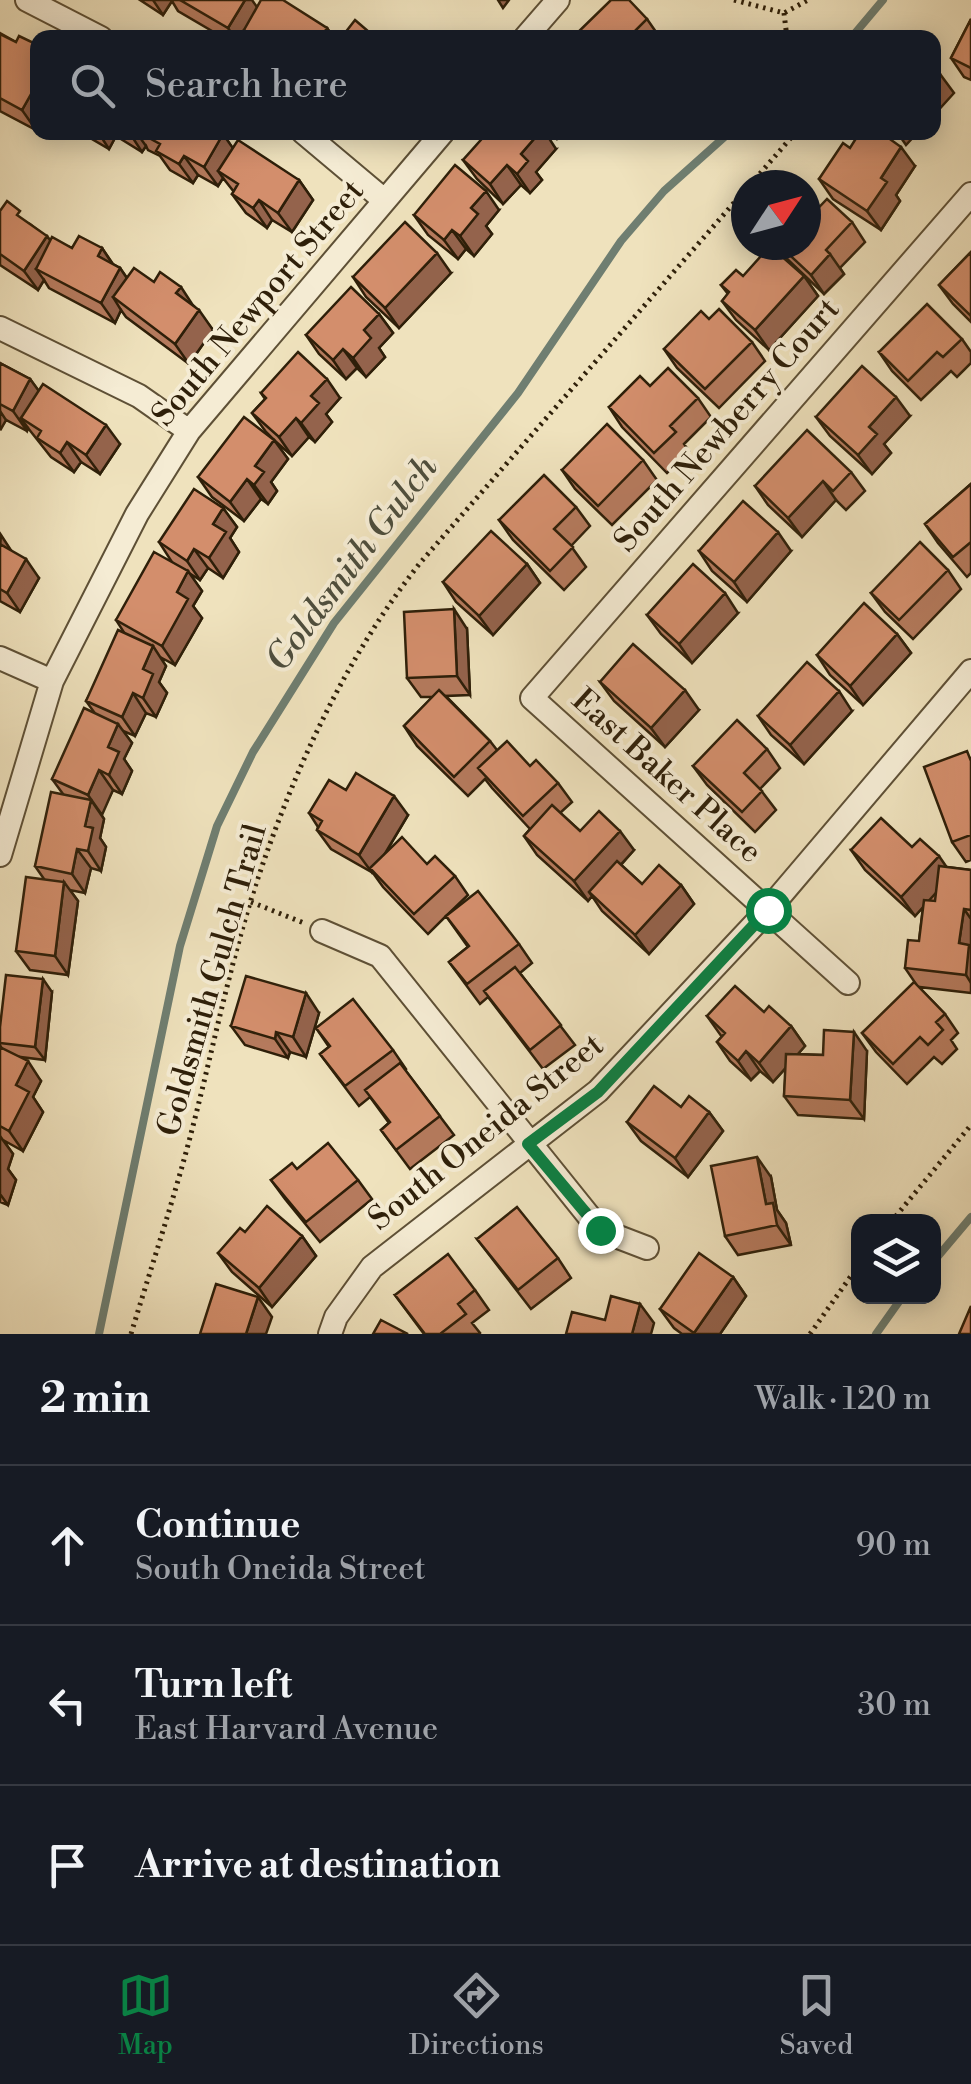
<!DOCTYPE html>
<meta charset="utf-8">
<style>
:root{--surface:#171b24;--page:#242831;--text:#f1f3f6;--muted:#9ea1a6;--line:#363941;--accent:#0b8043}
body{margin:0;font-family:"Libre Bodoni",serif;background:var(--page);color:var(--text)}
.controls{position:absolute;right:30px;bottom:30px;display:grid;overflow:hidden;border-radius:20px;box-shadow:0 5px 25px #0003}
.controls button{width:90px;height:90px;display:grid;place-items:center;padding:0;border:0;border-bottom:2px solid var(--line);background:var(--surface);color:var(--text);font:50px sans-serif}
.compass{position:absolute;left:731px;top:170px;width:90px;height:90px;border-radius:50%;background:var(--surface);box-shadow:0 5px 25px #0003;rotate:54deg}
.stop{position:absolute;width:30px;height:30px;margin:-22px;border:8px solid #0b8043;border-radius:50%;background:#fff}
.stop.end{background:#0b8043;border-color:#fff;box-shadow:0 2px 10px #0008}
.list{margin:0;padding:0;list-style:none}
h2{display:flex;justify-content:space-between;align-items:center;height:130px;margin:0;padding:0 40px;font-size:42px}
h2 small{font-size:32px;font-weight:400;color:var(--muted)}
.list li{display:grid;grid-template-columns:65px 1fr auto;gap:30px;align-items:center;box-sizing:border-box;height:160px;padding:0 40px;border-top:2px solid var(--line)}
.list b{display:block;font-size:38px;white-space:nowrap}
.list p{margin:0;font-size:32px;white-space:nowrap;color:var(--muted)}
.list em{font-size:32px;font-style:normal;color:var(--muted)}
.icon{flex:none;width:55px;height:55px;fill:none;stroke:currentColor;stroke-width:2;stroke-linecap:round;stroke-linejoin:round}
.map{position:relative;flex:none;width:971px;height:1334px;overflow:hidden}
.search{position:absolute;background:var(--surface);box-shadow:0 5px 25px #0003;left:30px;right:30px;top:30px;height:110px;display:flex;align-items:center;gap:25px;box-sizing:border-box;padding:0 35px;border-radius:20px;color:var(--muted);font-size:38px}
.sheet{height:610px;background:var(--surface)}
nav{display:flex;justify-content:space-around;align-items:center;box-sizing:border-box;height:140px;border-top:2px solid var(--line);background:var(--surface);font-size:28px;color:var(--muted)}
nav a{display:grid;justify-items:center;gap:5px}
nav .on{color:var(--accent)}
.map>svg:first-child{display:block}
</style>
<div class="map">
<svg width="971" height="1334" viewBox="0 0 971 1334">
<rect width="100%" height="100%" fill="#efe2bd"/>
<filter id="stains"><feTurbulence type="fractalNoise" baseFrequency=".002" numOctaves="4"/><feColorMatrix values="0 0 0 0 .2 0 0 0 0 .09 0 0 0 0 .02 0 0 0 .5 -.17"/></filter>
<radialGradient id="worn" r=".72"><stop offset=".6" stop-color="#630" stop-opacity="0"/><stop offset="1" stop-color="#630" stop-opacity=".3"/></radialGradient>
<g fill="none" stroke-linecap="round" stroke-linejoin="round">
<path stroke="#6f7e71" stroke-width="8" d="M851,38L883,0
M934,1261L971,1217
M99,1334L180,946L217,826L253,752L334,623L518,393L621,241L664,191L730,132
M876,1334L903,1296"/>
<g stroke="#5e5036" stroke-width="26">
<path id="minor" d="M27,0L101,38
M525,38L558,0
M303,132L384,200
M0,328L139,396L189,431
M0,658L52,681
M0,855L52,681L137,514L189,431L443,132
M322,931L380,956L600,1230L647,1248
M848,983L532,698L971,194
M330,1334L336,1317L372,1267L598,1091L768,910L971,671"/>
</g>
<path stroke="#2e1f09" stroke-width="5" stroke-dasharray="2.5 5" stroke-linecap="butt" d="M734,0L784,13L808,0
M784,13L787,38
M750,185L796,132
M251,902L304,923
M891,1222L971,1125
M131,1334C150,1271 171,1208 188,1145C211,1059 228,971 255,887C293,772 345,658 420,563L746,189
M810,1334L858,1266"/>
<use href="#minor" stroke="#f5ecd4" stroke-width="22"/>
</g>
<path fill="#b57a5d" stroke="#2e1f09" stroke-width="2.5" d="M140,0H245L257,7L327,28L334,38H249L248,36V38H224L178,11L172,1L163,15Z
M647,19L656,32L651,38H572Z
M971,19V80L964,77L951,58Z
M0,33L16,42L38,45V126L36,130L0,111Z
M88,132H220L223,134L233,149L299,180L313,200L292,232L272,220L267,228L246,213L232,194L234,192L223,178L218,186L198,175L193,183L170,170L160,156L148,150L146,146L142,152L116,136L109,149L92,139Z
M850,148L915,166L896,195L900,201L881,230L833,199L819,179Z
M556,149L536,172L542,180L530,193L521,185L503,204L477,179L463,160Z
M499,210L486,226L492,234L474,256L466,249L458,259L428,235L414,215Z
M0,211L30,224L50,240L72,248H102L113,264L120,268L127,278L154,282L194,306L213,330L189,364L126,317L121,310L115,323L49,288L44,280L38,290L0,265Z
M852,222L865,242L840,268L844,274L824,294L784,256L776,245H806Z
M971,252V322L953,304L939,285Z
M451,273L399,328L366,297L353,277Z
M743,276H804L818,296L769,350L736,320L722,301L728,294L721,285Z
M379,314L393,333L379,348L385,357L366,377L357,368L346,379L319,354L306,335Z
M709,319L752,342L765,361L719,408L677,368L664,349Z
M962,339L971,352V363L957,377L951,371L921,400L892,371L879,352Z
M0,363L30,379L38,390L120,444L100,474L81,462L74,472L51,457L28,428L27,431L6,420L0,429Z
M650,386L698,398L711,417L684,444L689,451L667,473L622,427L609,407Z
M261,393L340,398L326,414L332,422L315,442L309,437L292,456L274,440L288,459L271,482L277,491L268,504L261,499L244,521L212,497L198,477L274,440L266,432L252,413L265,399Z
M910,416L884,444L891,453L872,474L830,436L816,417Z
M643,460L657,480L612,525L575,489L562,470Z
M851,472L865,491L846,510L836,500L802,537L768,505L755,486Z
M971,484V573L967,577L938,543L925,524Z
M576,507L590,526L571,546L586,567L564,590L513,540L499,520Z
M223,508L237,527L230,538L239,552L223,578L208,568L200,580L189,573L202,591L193,606L202,618L175,665L160,657L166,666L159,682L167,693L156,717L146,713L135,736L123,731L132,743L124,759L132,771L122,794L113,790L101,814L104,819L100,838L106,847L101,871L91,868L85,893L70,890L78,901L68,975L30,970L16,951L44,879L35,866L63,794L52,779L94,712L86,701L125,634L116,620L172,562L159,542Z
M0,535L11,551L39,578L20,612L0,601Z
M699,551H791L747,602L712,571Z
M527,564L540,583L493,635L456,602L443,582Z
M948,570L961,589L913,639L885,612L871,593Z
M738,613L692,663L661,634L647,615Z
M467,629L470,695L446,696L490,741L497,750L530,766L558,783L572,802L560,813L580,831L634,850L621,865L642,884L681,885L694,904L649,954L602,911L592,896L588,901L537,855L524,836L530,829L492,788L485,779L468,796L417,746L404,726L433,697H421L407,678Z
M897,634L911,653L863,705L830,675L817,655Z
M600,682L699,710L665,747L614,701Z
M852,711L804,764L771,735L758,716Z
M767,749L780,768L760,789L776,810L755,832L707,785L693,766Z
M971,757V860L966,862L952,842Z
M346,790L408,815L386,852L427,864L455,876L468,895L446,916L519,944L532,963L520,973L575,1045L543,1069L488,997L480,1004L449,962L468,947L446,916L428,934L383,887L373,873L331,849L317,830L318,827L309,813Z
M912,847L947,867L971,870V993L919,987L945,1014L958,1033L951,1040L957,1049L942,1064L934,1057L907,1084L876,1052L862,1033L916,984L905,968L919,941L923,907L915,916L865,870L851,850Z
M52,992L45,1060L20,1057L41,1081L33,1097L43,1112L23,1151L3,1140L13,1154L8,1169L16,1180L8,1205L0,1202V1047H1L0,1045V1027Z
M764,1012L791,1026L805,1046L798,1054L823,1055L867,1051L864,1119L798,1115L784,1096L786,1068L773,1082L760,1071L751,1080L730,1061L717,1042L722,1037L707,1016Z
M319,1013L306,1057L290,1052L288,1058L245,1045L231,1026Z
M316,1028L393,1050L406,1069L405,1070L454,1135L410,1169L381,1130L389,1123L370,1097L359,1106L320,1054L329,1047Z
M681,1107L709,1112L723,1131L688,1177L641,1141L627,1122Z
M297,1169L358,1180L372,1199L320,1242L285,1199L271,1180Z
M771,1177L777,1210L786,1223L791,1245L738,1255L725,1236Z
M245,1232L302,1236L316,1256L272,1307L232,1272L218,1253Z
M477,1239L558,1258L571,1278L531,1309Z
M733,1277L746,1296L720,1334H682L674,1328L660,1309Z
M475,1290L489,1310L472,1323L480,1333L479,1334H424L395,1295Z"/>
<path fill="#94634c" stroke="#2e1f09" stroke-width="2.5" d="M153,0H171L172,1L163,15Z
M245,0H252L262,14L244,30L248,36V38H235L228,28Z
M498,0H509L503,8Z
M327,28L334,38H321Z
M940,74L954,93L934,115V81Z
M34,89L38,94V126L36,130L22,110Z
M98,132H114L116,136L109,149Z
M129,132H136L146,146L142,152Z
M540,132H545L556,149L536,172L542,180L530,193L517,174L521,154Z
M552,132H563L557,139Z
M897,132H918L906,145Z
M223,134L237,154L218,171L223,178L218,186L204,167Z
M901,147L915,166L896,195L900,201L881,230L867,211L881,178Z
M184,156L198,175L193,183L179,164Z
M507,165L521,185L503,204L490,184Z
M299,180L313,200L292,232L278,213Z
M486,191L499,210L486,226L492,234L474,256L460,236L471,208Z
M259,200L272,220L267,228L253,208Z
M452,230L466,249L458,259L444,240Z
M47,236L61,255L36,269L44,280L38,290L24,271Z
M102,248L115,268L98,256Z
M437,253L451,273L399,328L385,308Z
M830,254L844,274L824,294L811,275Z
M120,268L133,287L113,297L121,310L115,323L101,303Z
M804,276L818,296L769,350L755,330Z
M181,287L194,307L176,293Z
M199,310L213,330L189,364L175,344Z
M379,314L393,333L379,348L385,357L366,377L353,358L364,330Z
M343,349L357,368L346,379L333,360Z
M30,379L44,398L21,418L28,428L27,431L13,411Z
M327,379L340,398L326,414L332,422L315,442L301,423L311,396Z
M896,397L910,416L884,444L891,453L872,474L858,455L869,427Z
M0,411L6,420L1,429L0,428Z
M296,418L309,437L292,456L279,437Z
M106,425L120,444L100,474L86,455Z
M274,440L288,459L271,482L277,491L268,504L254,485L255,466Z
M67,442L81,462L74,472L60,453Z
M247,479L261,499L244,521L230,502Z
M823,481L836,500L802,537L788,518Z
M223,508L237,527L230,538L239,552L223,578L209,558L213,524Z
M778,532L791,551L747,602L734,582Z
M1,535L14,555L0,547Z
M194,549L208,568L200,580L187,561Z
M26,559L39,578L20,612L7,593Z
M527,564L540,583L493,635L479,616Z
M188,571L202,591L193,606L202,618L175,665L162,646L177,592Z
M725,593L738,613L692,663L679,644Z
M454,609L467,629L470,695L457,676Z
M897,634L911,653L863,705L850,686Z
M153,646L166,666L159,682L167,693L156,717L143,698V669Z
M685,690L699,710L665,747L651,728Z
M839,691L852,711L804,764L790,745Z
M133,693L146,713L135,736L122,717Z
M118,724L132,743L124,759L132,771L122,794L109,775L108,747Z
M99,770L113,790L102,815L88,795Z
M394,796L408,815L374,872L370,868L373,874L359,855Z
M91,800L104,819L100,838L106,847L101,871L88,851L85,826Z
M620,831L634,850L592,896L589,892L592,896L588,901L574,881Z
M77,849L91,868L85,893L72,874Z
M939,856L952,875L915,916L901,897Z
M64,882L78,901L68,975L55,956Z
M681,885L694,904L649,954L635,935Z
M964,909L971,919V983L966,975L959,943Z
M43,979L52,992L45,1060L35,1047Z
M306,993L319,1013L306,1057L293,1037Z
M791,1026L805,1046L773,1082L759,1063Z
M276,1032L290,1052L288,1058L275,1039Z
M854,1032L867,1051L864,1119L850,1100Z
M746,1051L760,1071L751,1080L738,1061Z
M28,1061L41,1081L33,1097L43,1112L23,1151L9,1131L16,1085Z
M709,1112L723,1131L688,1177L675,1158Z
M0,1136L13,1154L8,1169L16,1180L8,1205L0,1194Z
M757,1157L771,1177L777,1210L786,1223L791,1245L777,1225L766,1204Z
M302,1236L316,1256L272,1307L259,1288Z
M733,1277L746,1296L720,1334H695L694,1333Z
M258,1297L272,1317L266,1334H246Z
M640,1304L654,1323L651,1334H632Z"/>
<path fill="#d38e6c" stroke="#2e1f09" stroke-width="2.5" d="M180,0H245L228,28Z
M261,0H283L327,28L321,38H257L244,30Z
M611,0H629L647,19L628,38H572Z
M971,19V68L951,58Z
M355,20L376,38H341Z
M0,34L16,42L19,36L38,45V91L34,89L22,110L0,98Z
M934,68L940,74L934,81Z
M138,132H220L223,134L204,167L184,156L179,164L156,151L160,144Z
M488,132H540L521,154L528,161L517,174L507,165L490,184L463,160Z
M860,132H880L901,147L881,178L887,182L867,211L819,179L843,143L850,148Z
M238,140L299,180L278,213L259,200L253,208L232,194L238,184L218,171Z
M455,165L486,191L471,208L478,214L460,236L452,230L444,240L414,215Z
M827,199L852,222L826,250L830,254L811,275L779,245H806V221Z
M7,201L20,211L17,215L47,236L24,271L0,254V211Z
M405,222L437,253L385,308L353,277Z
M79,236L102,248L98,256L120,268L101,303L36,269L52,237L72,248Z
M770,246L804,276L755,330L722,301L729,292L721,285L736,270L743,276Z
M971,252V316L939,285Z
M134,268L154,282L160,272L181,287L176,293L199,310L175,344L113,297Z
M351,287L379,314L364,330L371,338L353,358L343,349L333,360L306,335Z
M927,304L962,339L943,357L937,352L908,381L879,352Z
M719,309L752,342L705,389L664,349L701,311L709,319Z
M298,352L327,379L311,396L319,403L301,423L296,418L279,437L252,413L266,398L261,393Z
M0,363L30,379L13,411L0,404Z
M862,366L896,397L869,427L877,434L858,455L816,417Z
M668,368L698,398L670,426L676,432L654,453L609,407L640,376L650,386Z
M43,384L106,425L86,455L67,442L60,453L37,438L41,431L21,418Z
M244,417L274,440L255,466L264,472L254,485L247,479L230,502L198,477Z
M607,424L643,460L598,506L562,470Z
M807,430L851,472L833,491L823,481L788,518L755,486Z
M544,475L576,507L554,529L573,547L550,571L499,520Z
M971,484V542L953,557L925,524Z
M194,489L223,508L213,524L226,532L209,558L194,549L187,561L159,542Z
M743,501L778,532L734,582L699,551Z
M491,531L527,564L479,616L443,582Z
M920,542L948,570L899,620L871,593Z
M0,544L26,559L7,593L0,589Z
M154,552L188,571L177,592L188,599L162,646L116,620Z
M693,564L725,593L679,644L647,615Z
M864,603L897,634L850,686L817,655Z
M454,609L457,676L407,678L404,612Z
M118,630L153,646L143,669L153,674L143,698L133,693L122,717L86,701Z
M633,644L685,690L651,728L600,682Z
M807,662L839,691L790,745L758,716Z
M439,690L490,741L454,777L404,726Z
M84,708L118,724L108,747L119,752L109,775L99,770L88,795L52,779Z
M737,720L767,749L744,773L762,791L742,812L693,766Z
M507,741L530,766L536,760L558,783L523,816L478,768Z
M967,751L971,761V835L952,842L924,767Z
M356,773L394,796L359,855L317,830L322,821L309,813L329,780L346,790Z
M51,792L91,800L85,826L93,828L88,851L77,849L72,874L35,866Z
M552,805L580,831L599,811L620,831L574,881L524,836Z
M881,818L912,847L920,839L939,856L901,897L851,850Z
M402,837L427,864L435,856L455,876L414,914L370,868Z
M617,861L642,884L659,865L681,885L635,935L589,892Z
M939,866L971,870V910L964,909L959,943L969,945L966,975L905,968L908,940L919,941L924,900L935,901Z
M26,877L64,882L55,956L16,951Z
M478,891L519,944L467,984L449,962L469,946L446,916Z
M515,967L561,1025L530,1050L484,991Z
M6,975L43,979L35,1047L0,1043V1027Z
M246,976L306,993L293,1037L276,1032L275,1039L231,1026Z
M914,982L945,1014L936,1022L943,1030L928,1045L920,1037L893,1064L862,1033Z
M735,986L764,1012L769,1006L791,1026L759,1063L746,1051L738,1061L717,1042L725,1033L707,1016Z
M353,999L393,1050L345,1086L320,1054L330,1046L316,1028Z
M824,1030L854,1032L850,1100L784,1096L786,1054L823,1055Z
M0,1047L28,1061L16,1085L29,1092L9,1131L0,1126Z
M400,1063L440,1116L396,1150L381,1130L390,1122L365,1090Z
M654,1086L681,1107L689,1096L709,1112L675,1158L627,1122Z
M328,1143L358,1180L306,1222L271,1180L292,1163L297,1169Z
M757,1157L766,1204L773,1203L777,1225L725,1236L711,1166Z
M267,1206L302,1236L259,1288L218,1253L240,1228L245,1232Z
M517,1207L558,1258L518,1290L477,1239Z
M699,1253L733,1277L694,1333L660,1309Z
M448,1254L475,1290L458,1304L466,1314L440,1334H425L395,1295Z
M216,1284L258,1297L246,1334H200Z
M611,1296L640,1304L632,1334H566L572,1312L605,1320Z
M971,1306V1334H959Z
M381,1320L408,1334H373Z"/>
<g fill="none" stroke-linecap="round" stroke-linejoin="round">
<path stroke="#0b8043" stroke-width="12" d="M600,1230L528,1144L598,1092L768,910"/>
</g>
<g text-anchor="middle" dominant-baseline="central" stroke-width="8" stroke-linejoin="round" paint-order="stroke">
<g font-size="32" fill="#2e1f09" stroke="#f5ecd4">
<text transform="translate(258 303) rotate(-50)">South Newport Street</text>
<text transform="translate(727 425) rotate(-49)">South Newberry Court</text>
<text transform="translate(667 776) rotate(42)">East Baker Place</text>
<text transform="translate(212 980) rotate(-74)">Goldsmith Gulch Trail</text>
<text transform="translate(486 1132) rotate(-39)">South Oneida Street</text>
</g>
<g font-size="35" font-style="italic" fill="#4e4e3d" stroke="#f5ecd4">
<text transform="translate(352 564) rotate(-53)">Goldsmith Gulch</text>
</g>
</g>
<rect width="100%" height="100%" filter="url(#stains)"/>
<rect width="100%" height="100%" fill="url(#worn)"/>
</svg>
<div class="controls">
<button><svg class="icon" aria-label="layers" viewBox="0 0 24 24"><path d="M12 4l9 5-9 5-9-5zM3 14l9 5 9-5"/></svg></button>
</div>
<svg class="compass" viewBox="-18 -18 36 36"><path d="M0-13l5 13h-10z" fill="#e53935"/><path d="M0 13l5-13h-10z" fill="#9ea1a6"/></svg>
<div class="stop" style="left:768px;top:910px"></div>
<div class="stop end" style="left:600px;top:1230px"></div>
<div class="search"><svg class="icon" aria-label="search" viewBox="0 0 24 24"><circle cx="10" cy="10" r="6"/><path d="M15 15l6 6"/></svg>Search here</div>
</div>
<section class="sheet">
<h2>2 min<small>Walk · 120 m</small></h2>
<ul class="list">
<li><svg class="icon" aria-label="ahead" viewBox="0 0 24 24"><path d="M12 20V5M6 11l6-6 6 6"/></svg><div><b>Continue</b><p>South Oneida Street</p></div><em>90 m</em></li>
<li><svg class="icon" aria-label="left" viewBox="0 0 24 24"><path d="M17 20v-9H6M10 6l-5 5 5 5"/></svg><div><b>Turn left</b><p>East Harvard Avenue</p></div><em>30 m</em></li>
<li><svg class="icon" aria-label="arrive" viewBox="0 0 24 24"><path d="M6 21V4h12l-3 4 3 4H6"/></svg><div><b>Arrive at destination</b></div></li>
</ul>
</section>
<nav>
<a class="on"><svg class="icon" aria-label="map" viewBox="0 0 24 24"><path d="M3 6l6-2 6 2 6-2v14l-6 2-6-2-6 2zM9 4v14M15 6v14"/></svg>Map</a>
<a><svg class="icon" aria-label="directions" viewBox="0 0 24 24"><path d="M12 3l9 9-9 9-9-9zM9 14v-3h6M13 9l2 2-2 2"/></svg>Directions</a>
<a><svg class="icon" aria-label="saved" viewBox="0 0 24 24"><path d="M7 4h10v16l-5-4-5 4z"/></svg>Saved</a>
</nav>
